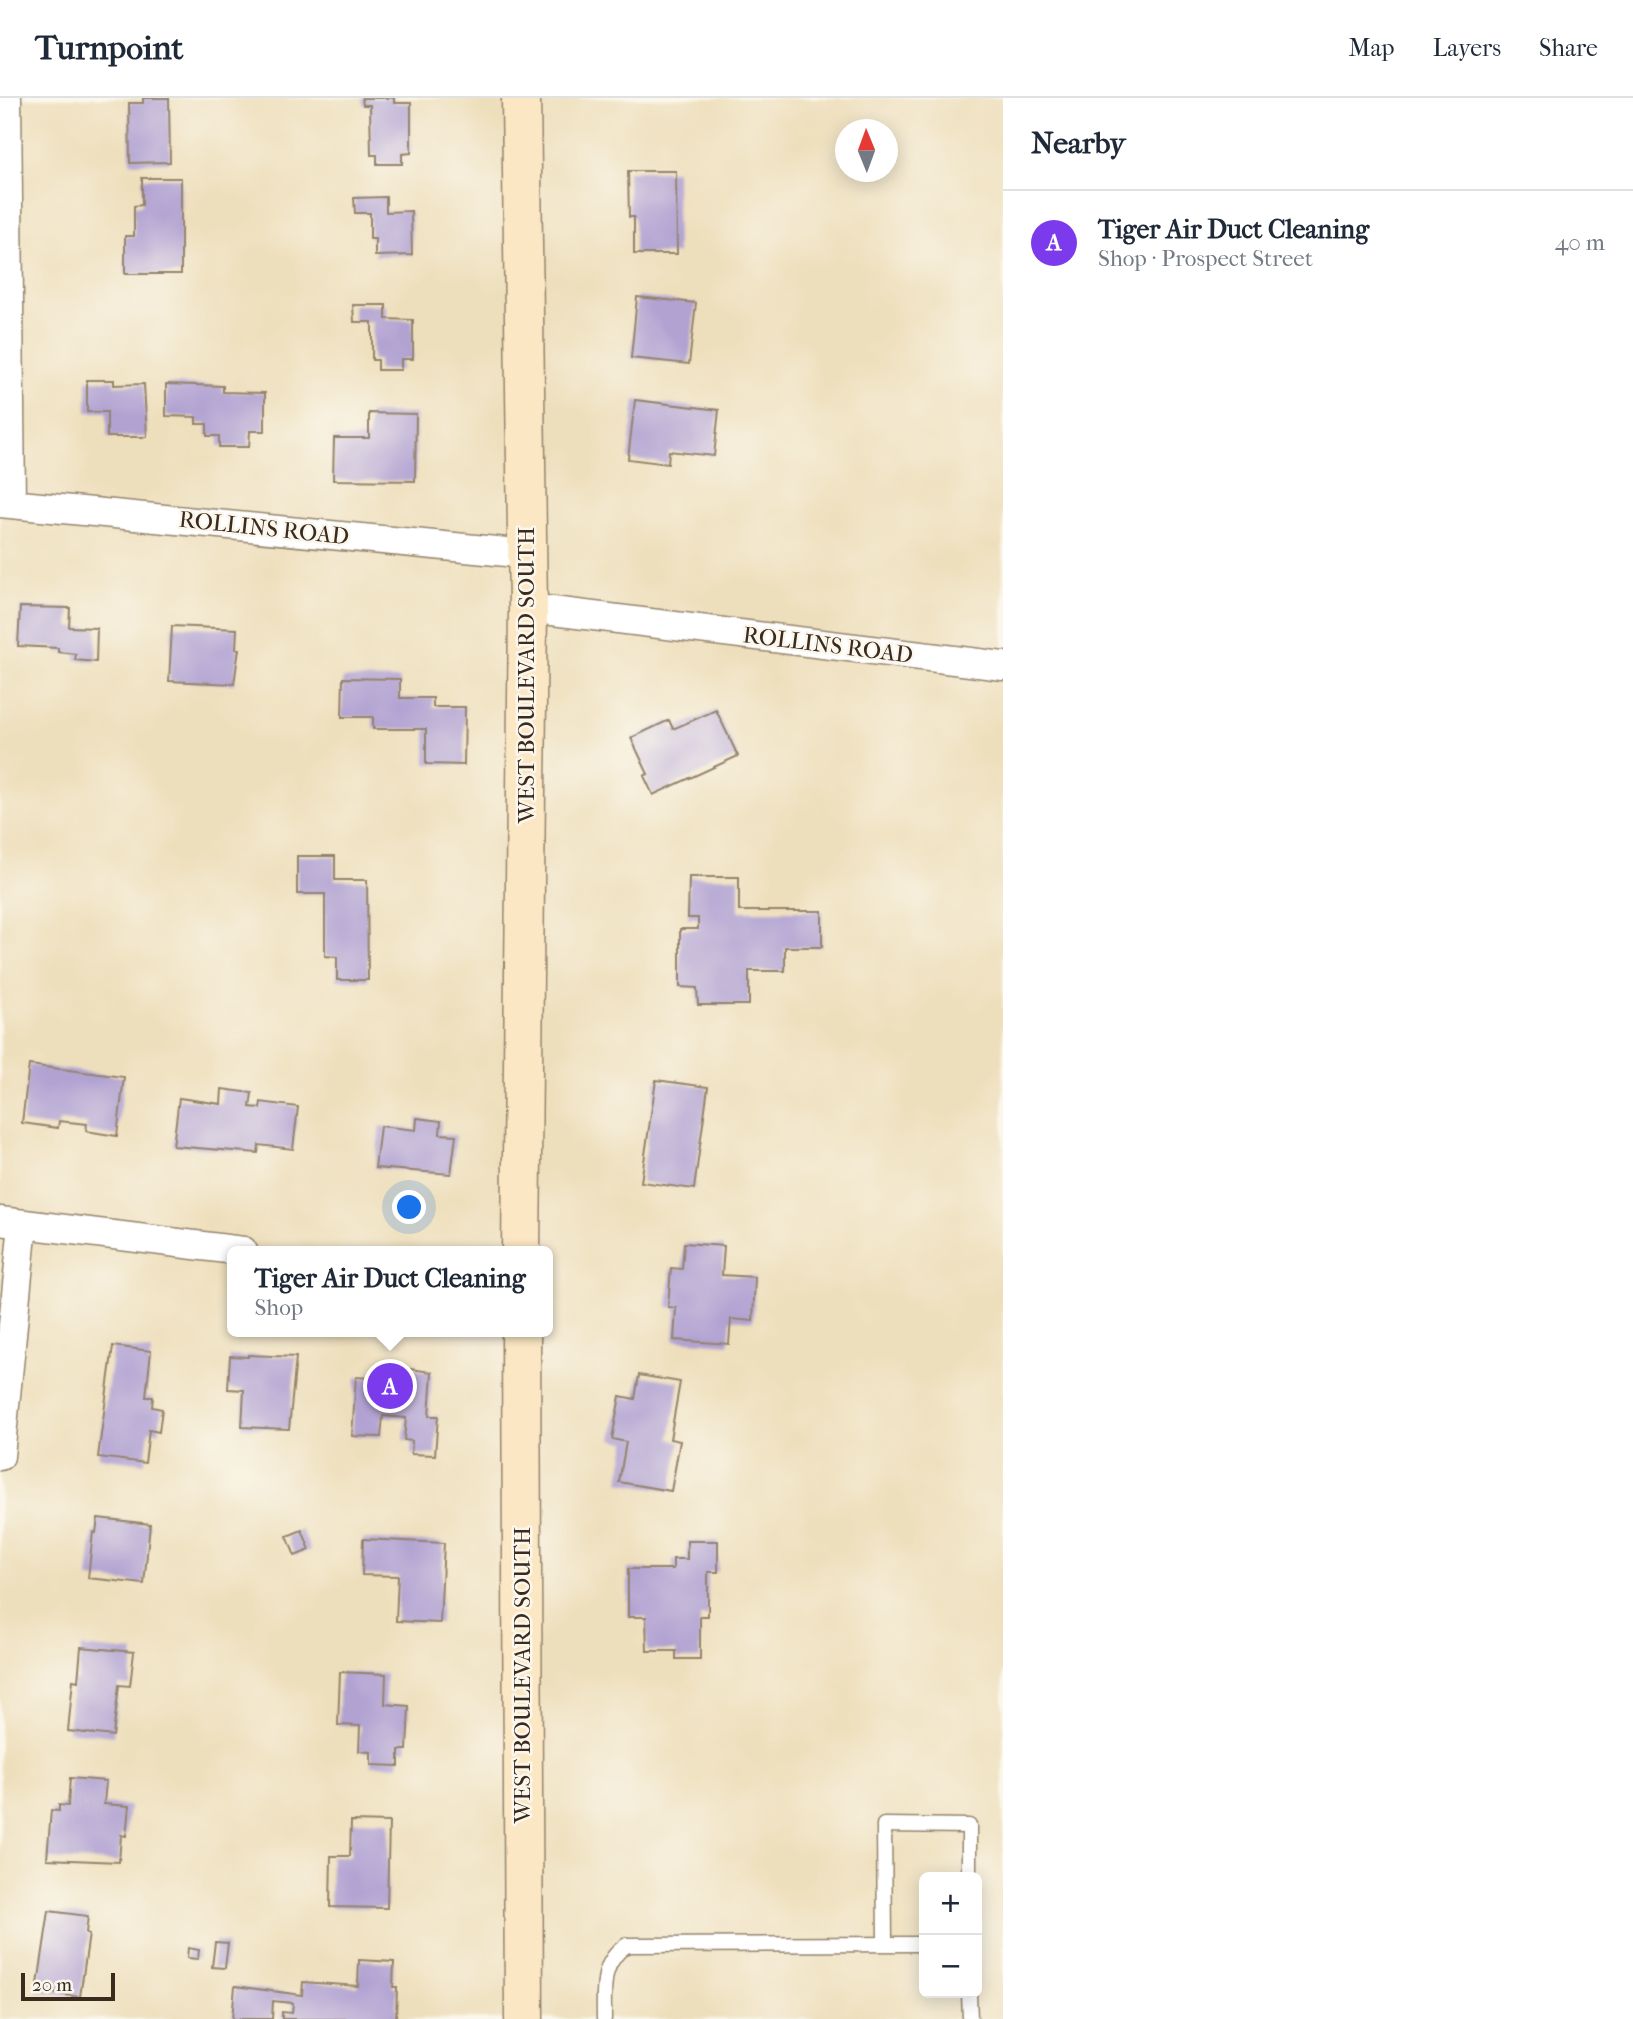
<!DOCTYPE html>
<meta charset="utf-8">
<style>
:root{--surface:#fff;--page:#f6f6f7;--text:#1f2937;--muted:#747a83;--line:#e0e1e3;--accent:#7c3aed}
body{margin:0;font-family:"IM FELL French Canon",serif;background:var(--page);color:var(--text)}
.controls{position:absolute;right:21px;bottom:21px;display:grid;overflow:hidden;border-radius:10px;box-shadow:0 4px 18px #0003}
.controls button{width:63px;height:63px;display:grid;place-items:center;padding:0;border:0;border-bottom:2px solid var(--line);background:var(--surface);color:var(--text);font:35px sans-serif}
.compass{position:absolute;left:835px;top:21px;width:63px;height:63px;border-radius:50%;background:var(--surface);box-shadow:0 4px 18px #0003;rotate:359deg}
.scale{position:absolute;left:21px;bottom:18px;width:94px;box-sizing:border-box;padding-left:7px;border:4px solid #3b2a1e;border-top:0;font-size:19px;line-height:24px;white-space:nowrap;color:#3b2a1e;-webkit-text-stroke:5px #fbf7ec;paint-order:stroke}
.you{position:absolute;left:410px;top:1110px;width:24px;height:24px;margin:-18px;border:5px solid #fff;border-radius:50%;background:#1a73e8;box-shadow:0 0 0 10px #1a73e833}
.badge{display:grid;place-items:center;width:46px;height:46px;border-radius:50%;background:var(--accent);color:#fff;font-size:23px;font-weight:700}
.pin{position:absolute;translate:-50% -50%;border:4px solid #fff;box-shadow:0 2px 7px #0006}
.popup{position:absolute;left:227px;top:1148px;width:326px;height:91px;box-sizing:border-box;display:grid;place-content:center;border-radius:10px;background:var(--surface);filter:drop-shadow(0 2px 5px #0005);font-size:23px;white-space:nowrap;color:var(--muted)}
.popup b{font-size:26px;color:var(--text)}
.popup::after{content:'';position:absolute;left:50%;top:100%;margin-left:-14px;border:14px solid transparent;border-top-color:var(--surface)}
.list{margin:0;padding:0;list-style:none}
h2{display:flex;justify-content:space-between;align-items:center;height:91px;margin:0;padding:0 28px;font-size:30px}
h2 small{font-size:23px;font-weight:400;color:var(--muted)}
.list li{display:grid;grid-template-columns:46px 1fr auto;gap:21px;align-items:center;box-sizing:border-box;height:105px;padding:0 28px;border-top:2px solid var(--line)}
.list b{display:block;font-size:26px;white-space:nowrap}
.list p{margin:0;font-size:23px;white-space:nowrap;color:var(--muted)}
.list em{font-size:23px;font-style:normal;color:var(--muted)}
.map{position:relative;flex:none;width:1003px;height:1921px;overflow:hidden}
header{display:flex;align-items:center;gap:42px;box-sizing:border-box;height:98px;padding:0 35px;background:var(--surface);border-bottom:2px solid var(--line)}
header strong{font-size:33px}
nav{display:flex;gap:38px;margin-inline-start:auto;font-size:24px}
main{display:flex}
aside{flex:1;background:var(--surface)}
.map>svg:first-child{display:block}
</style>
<header>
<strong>Turnpoint</strong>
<nav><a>Map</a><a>Layers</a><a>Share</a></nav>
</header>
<main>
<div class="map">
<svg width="1003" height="1921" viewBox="0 0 1003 1921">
<rect width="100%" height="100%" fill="#fbf7ec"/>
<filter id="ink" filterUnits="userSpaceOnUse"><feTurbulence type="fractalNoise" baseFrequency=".0143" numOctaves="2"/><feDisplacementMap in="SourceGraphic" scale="14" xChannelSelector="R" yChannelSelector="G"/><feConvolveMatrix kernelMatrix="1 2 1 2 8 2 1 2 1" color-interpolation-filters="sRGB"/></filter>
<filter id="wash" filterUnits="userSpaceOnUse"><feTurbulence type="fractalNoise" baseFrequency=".00686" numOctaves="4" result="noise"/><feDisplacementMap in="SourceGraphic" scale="28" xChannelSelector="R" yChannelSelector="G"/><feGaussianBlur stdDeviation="1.57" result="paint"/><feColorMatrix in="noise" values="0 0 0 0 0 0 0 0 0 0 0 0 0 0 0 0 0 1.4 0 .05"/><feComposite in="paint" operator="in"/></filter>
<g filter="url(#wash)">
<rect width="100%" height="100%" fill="#eedfbc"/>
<g id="blocks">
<path fill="#b1a2d2" d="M143,0H169L170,64L130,65L129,5H143Z
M362,0H394V5H411V55L402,56V66H377V57H371L370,7H363Z
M628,73H676L677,156H634V119H629Z
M142,80H181V176H125V138H134V108L142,107Z
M386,99V114L411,113L412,157L375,158V141H370V115H355L354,100Z
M637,199L696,205L689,266L631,260Z
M353,207H386V221L413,222V261H401V272H378V262H372V224H354Z
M87,282H114V287L144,286L147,339H107V314H87Z
M166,286L223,288V294L265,295V333H250L249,349H219V338H207V326H196V319L166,318Z
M635,302L719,312L714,358L669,353L668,366L628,361Z
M369,315L416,316L415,383L333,382L334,340H369Z
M20,509L70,510L69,529L97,530L96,564L75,562L76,556L58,554V550L18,548Z
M172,528L237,531L236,551H239L234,586L169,583Z
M343,580L400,581V600H433V609H465L464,667L426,666V631H373V619H342Z
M716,612L738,658L653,697L644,678L648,676L631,640L669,622L673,631Z
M297,758H335V782H367L368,882H337V859L325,858V796H297Z
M689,779H739V813H822V849H785V873H749V907H698L697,890L680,889V831H698V820H688Z
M29,967L124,979L117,1038L86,1033L87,1026L59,1023L58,1030L22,1025Z
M656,982L708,989L694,1091L641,1084Z
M222,991L252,995L250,1009L260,1010L261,1004L298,1009L293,1051L259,1047L258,1055L173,1048L179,1000L221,1006Z
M417,1020L441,1023L440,1036L456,1037L451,1076L375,1070L380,1028L416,1032Z
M684,1145L724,1148L722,1177L755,1179L753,1223L731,1221L729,1246L674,1242L676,1210L668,1209L671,1170L682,1171Z
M113,1248L151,1253L146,1299H153L152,1309L162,1311L159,1334L149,1332L145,1365L98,1359Z
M248,1257L296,1259L289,1331L242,1329L244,1292L228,1291L230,1258L248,1259Z
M382,1267L432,1274L429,1318H438L435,1357L411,1356L412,1343L404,1342L406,1320L383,1318L381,1339L352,1338L356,1279L370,1280V1275L381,1276Z
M639,1277L680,1284L670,1341L680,1343L671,1393L619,1384L626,1344L612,1341L620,1298L635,1301Z
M98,1420L150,1426L144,1486L88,1480L93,1434L96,1435Z
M302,1432L310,1452L295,1458L287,1438Z
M363,1441L444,1445L440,1525L396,1523L398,1478L362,1477Z
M687,1443H718V1474H708V1518H700V1561H676V1553H647L646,1519H628V1471H673V1461H687Z
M81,1549L134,1554L130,1588L119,1587L113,1638L68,1633L73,1582L78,1583Z
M340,1574L386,1576L385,1606L409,1608L407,1652H399V1668L371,1667V1654L359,1653L360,1628L338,1627Z
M70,1680L106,1683L104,1706L129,1708L126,1738L121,1737L119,1764L47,1761L51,1712L59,1713V1707L68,1708Z
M351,1723L389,1724L387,1810L330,1809L331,1758H350Z
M49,1813L88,1818L86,1835L89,1836L80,1899L37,1893Z
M215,1844L228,1845L225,1870L212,1869Z
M188,1850L199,1852L198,1861L187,1860Z
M359,1862L394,1864L393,1889H397L396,1921H282V1914L292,1915L293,1905L273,1903L272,1921H232L235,1888L302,1897L303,1884L358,1888Z"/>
</g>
</g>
<g filter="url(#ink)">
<use href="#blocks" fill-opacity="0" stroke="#94846d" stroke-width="2"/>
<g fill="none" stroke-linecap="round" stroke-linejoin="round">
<g stroke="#94846d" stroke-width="17">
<path id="service" d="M885,1845L884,1727L969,1728V1779
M969,1895L970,1921
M604,1921C604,1892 600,1864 627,1847L924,1846"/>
</g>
<g stroke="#94846d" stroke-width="31">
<path id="minor" d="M7,0L11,406
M0,405L527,456
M528,510L1003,568
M0,1123L243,1153
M0,1358L23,1126"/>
</g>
<g stroke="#94846d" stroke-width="41">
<path id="secondary" d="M521,1153L528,510L521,0
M521,1234L524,1921"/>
</g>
<use href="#service" stroke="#fff" stroke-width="14"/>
<use href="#minor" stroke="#fff" stroke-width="28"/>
<use href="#secondary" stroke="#fbe7c3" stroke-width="38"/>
</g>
</g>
<g text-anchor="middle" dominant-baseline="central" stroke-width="5" stroke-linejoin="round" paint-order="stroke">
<g font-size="23" fill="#3b2a1e" stroke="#fbf7ec">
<text transform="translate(264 430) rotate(6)">ROLLINS ROAD</text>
<text transform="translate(828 547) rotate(7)">ROLLINS ROAD</text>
<text transform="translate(526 577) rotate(-90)">WEST BOULEVARD SOUTH</text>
<text transform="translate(522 1577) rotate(-90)">WEST BOULEVARD SOUTH</text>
</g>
</g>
</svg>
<div class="controls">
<button>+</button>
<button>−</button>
</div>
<svg class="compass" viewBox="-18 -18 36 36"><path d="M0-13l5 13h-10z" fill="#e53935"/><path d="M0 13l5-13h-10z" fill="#747a83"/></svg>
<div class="scale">20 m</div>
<div class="you"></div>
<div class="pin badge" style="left:390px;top:1288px">A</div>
<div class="popup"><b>Tiger Air Duct Cleaning</b>Shop</div>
</div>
<aside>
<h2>Nearby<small></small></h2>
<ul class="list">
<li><span class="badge">A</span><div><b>Tiger Air Duct Cleaning</b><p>Shop · Prospect Street</p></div><em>40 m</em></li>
</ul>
</aside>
</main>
